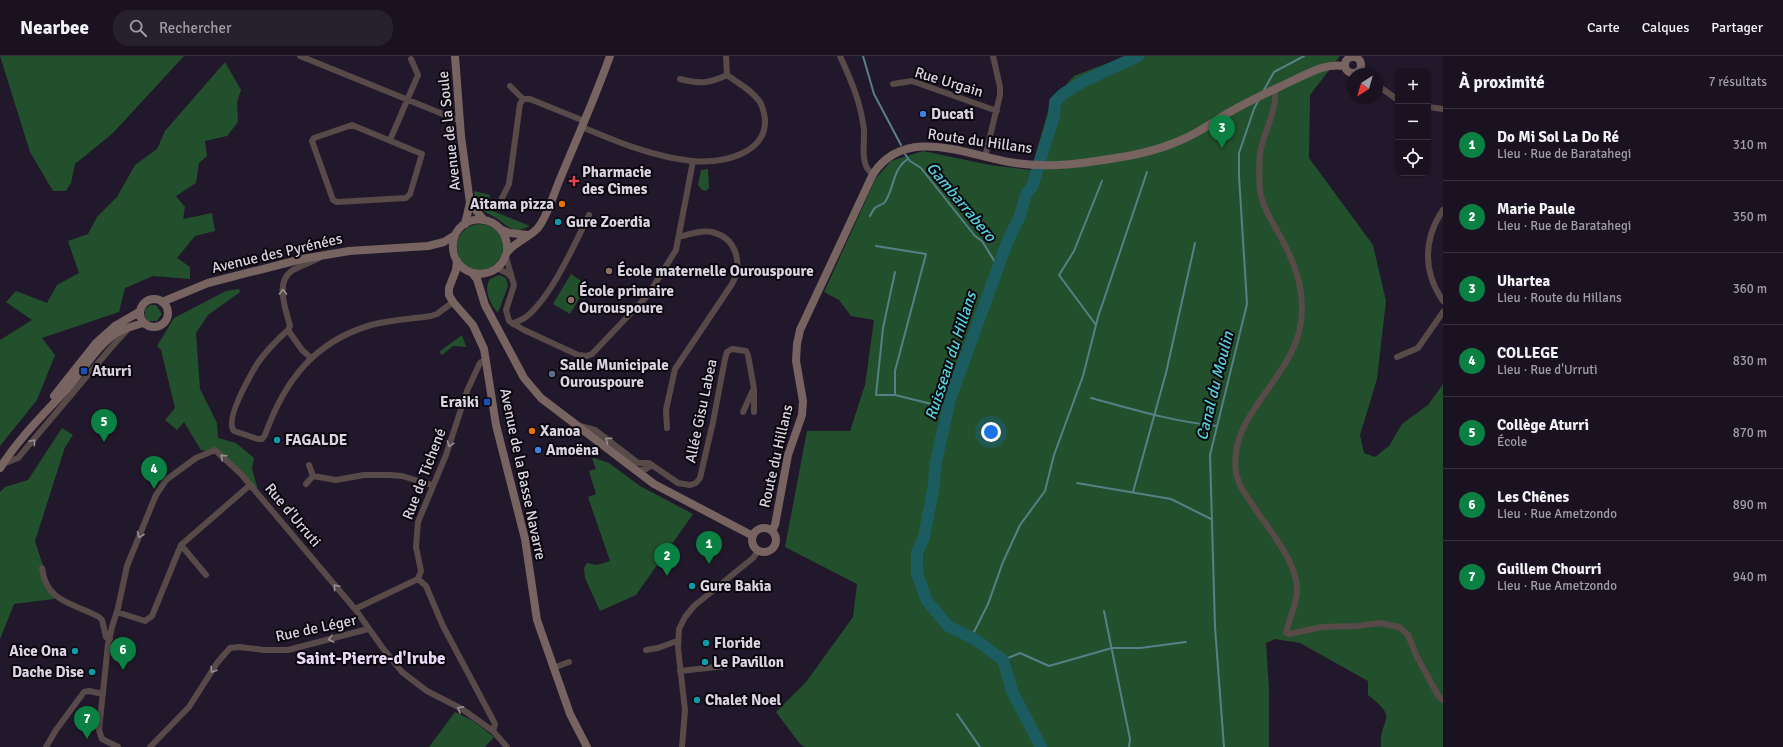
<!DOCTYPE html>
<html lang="fr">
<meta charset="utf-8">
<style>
:root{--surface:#1a1220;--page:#27202d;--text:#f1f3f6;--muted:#9f9ea5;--line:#38323e;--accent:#0b8043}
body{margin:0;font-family:Signika,sans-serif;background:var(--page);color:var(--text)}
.controls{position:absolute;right:12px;top:12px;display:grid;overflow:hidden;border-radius:8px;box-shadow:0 1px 3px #0004}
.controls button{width:36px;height:36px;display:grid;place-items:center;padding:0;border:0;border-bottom:1px solid var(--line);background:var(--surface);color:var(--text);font:20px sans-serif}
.compass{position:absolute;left:1347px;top:12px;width:36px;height:36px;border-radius:50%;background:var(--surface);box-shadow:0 1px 3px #0004;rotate:217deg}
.you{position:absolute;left:991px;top:376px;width:14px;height:14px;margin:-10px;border:3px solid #fff;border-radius:50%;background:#1a73e8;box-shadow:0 0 0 6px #1a73e833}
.badge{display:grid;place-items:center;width:26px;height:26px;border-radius:50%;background:var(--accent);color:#fff;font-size:13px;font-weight:700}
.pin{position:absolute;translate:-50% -33px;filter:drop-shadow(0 1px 2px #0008)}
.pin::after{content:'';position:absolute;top:21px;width:14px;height:12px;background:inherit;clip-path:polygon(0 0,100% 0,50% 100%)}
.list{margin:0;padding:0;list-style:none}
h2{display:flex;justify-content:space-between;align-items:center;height:52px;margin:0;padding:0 16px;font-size:17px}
h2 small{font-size:13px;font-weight:400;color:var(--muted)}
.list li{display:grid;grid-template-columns:26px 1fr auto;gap:12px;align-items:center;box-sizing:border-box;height:72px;padding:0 16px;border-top:1px solid var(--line)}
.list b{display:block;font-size:15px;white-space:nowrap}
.list p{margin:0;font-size:13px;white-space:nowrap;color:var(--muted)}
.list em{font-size:13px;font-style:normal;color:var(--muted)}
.icon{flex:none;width:22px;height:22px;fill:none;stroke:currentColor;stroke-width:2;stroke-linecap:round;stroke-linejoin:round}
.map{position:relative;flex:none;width:1443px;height:691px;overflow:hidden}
header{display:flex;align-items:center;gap:24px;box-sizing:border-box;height:56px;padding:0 20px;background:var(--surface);border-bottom:1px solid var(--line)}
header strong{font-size:19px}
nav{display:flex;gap:22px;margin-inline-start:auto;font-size:14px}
.search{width:280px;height:36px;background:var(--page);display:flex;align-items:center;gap:10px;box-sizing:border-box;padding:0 14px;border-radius:16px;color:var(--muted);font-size:15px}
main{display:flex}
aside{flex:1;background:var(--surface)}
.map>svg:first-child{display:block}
</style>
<header>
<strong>Nearbee</strong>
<div class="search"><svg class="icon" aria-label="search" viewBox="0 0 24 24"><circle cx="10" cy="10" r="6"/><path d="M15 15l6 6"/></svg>Rechercher</div>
<nav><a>Carte</a><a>Calques</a><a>Partager</a></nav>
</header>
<main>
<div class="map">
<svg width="1443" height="691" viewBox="0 0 1443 691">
<rect width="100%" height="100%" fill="#22182b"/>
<path fill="#22502c" d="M0,0H184L113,77L75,108L71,127L66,135H53L30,96Z
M1126,0H1340L1310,39L1309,102L1373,189L1386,245L1377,323L1360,379L1364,397L1375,401L1389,390L1402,368L1428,349L1443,328V691H1381C1379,660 1401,665 1368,639V625L1300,587L1275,583L1266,587L1269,633V691H805L800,688L776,656L806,626L853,561L857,528L785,491L807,375H850L865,329L874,264L851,260L839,244L824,236L876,122L891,105L923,95L990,109L1031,114L1051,45L1074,20Z
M225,6L241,34L237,46L238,66L227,80L205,85L207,100L199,107L196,127L176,140L185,151L183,163L212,157L215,175L195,180L177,202L190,211V223L153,220L125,232L119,256L42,282L55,299L37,344L0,390V284L32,264L6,246L16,235L47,247L57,229L79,217L68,185L88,178L97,161L117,141L135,109L157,93L165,75Z
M708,113L709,132L706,135L702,134L698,129L701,114Z
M474,135L490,139L489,147L493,155L530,170C512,179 510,171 496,162C482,153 476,156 474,135Z
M457 191a23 23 0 1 1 46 0a23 23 0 1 1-46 0Z
M571,218L587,229L570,258L553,248Z
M499,219L506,222L508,230L498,257C490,248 483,234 490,223Z
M239,233L240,236L208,259L196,277L200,333L217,367L218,382L236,387L254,402L252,413L258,434L221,397L201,394L184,366L177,374L165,364L175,352L161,294L157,290L174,262L226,235Z
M150,249H156L162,258L157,265H148L145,260V253Z
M462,279L466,291L453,290L442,299L439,296Z
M62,372L73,379L65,391L35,485L54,543L14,548L0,583V436L5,431L28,424Z
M594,402L609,407L640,430L693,458L636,539L600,555L585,522L584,512L587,507L597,509L610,505L588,441L596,438L589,415L596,413L592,403Z
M455,656L473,665L494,681L485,691H429Z"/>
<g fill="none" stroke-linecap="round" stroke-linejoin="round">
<path stroke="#548087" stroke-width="2" d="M863,0L874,38L901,89
M1264,34L1274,16L1304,0
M905,98L910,105L921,112L975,180L982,185L998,211
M870,160C871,158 873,154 875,152C878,149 883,149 885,146C895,131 892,113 908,103
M876,190L926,198L895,315V339
M895,216L883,272L876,339H895L948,352
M1096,269L1059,219L1074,195L1102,125
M1091,342C1135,354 1171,365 1217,370
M1077,427L1171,443L1211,463
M1133,436L1166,317L1195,187
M1104,555L1130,683L1129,691
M971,582L988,548L1003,506L1020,469L1045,435L1054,399L1083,320L1098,261L1147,116
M1003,604L1020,597L1049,610L1112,592H1140L1186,586
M957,658L980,691
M1224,691L1215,571L1210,399L1247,248L1239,120V97L1254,53L1259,43"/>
<path stroke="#1b5c61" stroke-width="12" d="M1041,691L1012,635L1003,604L976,584L948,570L927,545L917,518V497L924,481L934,428L935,410L950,343L1008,184L1020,160L1026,138L1032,131L1054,60L1055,46L1063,38L1082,26L1138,0"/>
<path stroke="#574a48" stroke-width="6" d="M300,0L455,63H460
M840,0C851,24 861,47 864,74C865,87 859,110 873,118
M1359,14L1364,18
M680,23C700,28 708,28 727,19
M893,28L912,25L997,55
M1377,29L1398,44
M510,30L523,43
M1274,33C1280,48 1262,80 1260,97C1259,109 1259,122 1260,134C1262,150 1271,164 1279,178C1296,208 1308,241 1299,276C1286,327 1228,362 1236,416C1238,429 1247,441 1254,451C1269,474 1299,508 1297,536C1296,550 1289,563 1286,577L1289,578L1322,571L1357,570L1380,567L1399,571L1408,579L1417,601L1439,641L1443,644
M1428,51L1443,53
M352,69L422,98L410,138L406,142L337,146L333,144L312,85L314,82Z
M582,71C618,86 653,101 692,105C719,108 767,99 765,63C764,57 763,51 760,46C752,34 738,27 727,19L726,0
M390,84L418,19L411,3
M985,101L1000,39V31L993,0
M501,144L509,128L520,48L523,43H530L584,65
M1443,154C1423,183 1423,216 1443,245
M506,201L514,229L506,254L509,265L524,274L578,299L587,300L592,298L648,239L676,194L693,105
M497,212L507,217L512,222
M513,268C517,265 522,264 526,261C552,240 574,189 589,159
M288,274L290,270C286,253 274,226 293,214C301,210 311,206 319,202
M1397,301L1418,292L1443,256
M311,302L302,294L288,274C277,284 266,295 257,308C250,320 224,364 234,375L258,383H262L265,379C284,326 313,286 371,269C390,264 411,263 431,260L437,258L453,246
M487,305L481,306L479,309L467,335L446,399L418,466L416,491L421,515L418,523L426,530L443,570L493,664L495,668L493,675L507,691
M743,356L753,334
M580,370L595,374L638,407H649L678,427L690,429L696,427L700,422L713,366L725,303L727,296L732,293L746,295L748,299L754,333V356
M667,372L666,354L675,313L732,228C743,208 737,182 712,176C701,174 689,178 679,181
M3,408L18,402L109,294L128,273
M636,415L646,413L652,409
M313,420L336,424L364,419H390L402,420L432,429
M306,428L313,420L309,409
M181,489L206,519
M42,512C46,547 74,547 99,561L102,564L106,581L110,583
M355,553L418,523
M117,556L145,565L152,560L181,489L250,429
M646,594L658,592L677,585
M553,612L569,606
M680,615L726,610
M46,691L56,674L84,636L89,635L103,638
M118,691L102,683L99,674L108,588L112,571L118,552L127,510L151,451L156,439L166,424L196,402L215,394L241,418L355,553L382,591L402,616L427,635L462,653L493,675
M150,691L189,651L217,607L230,592L239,591L264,594H288L368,573
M682,691L685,654L678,592L679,573L685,561L694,550L753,502L758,495"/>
<path stroke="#776360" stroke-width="8" d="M455,0L461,80L470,147L465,168
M1345 9a8 8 0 1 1 16 0a8 8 0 1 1-16 0Z
M470,147L483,163
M502,174L510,177L528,179
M507,195C509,156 456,153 453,188C452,197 456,206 463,212C475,221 492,219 501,208C505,204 505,198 508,195C516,186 529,181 537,173C547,162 554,137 560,123C577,82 595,42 610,0
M457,205L456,214L449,232V239L453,246L473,269L484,293L496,369L525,483L537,564L570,658L587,691
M472,217L477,223L485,249L524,322L541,342L654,428L753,480
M140 257a14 14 0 1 1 28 0a14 14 0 1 1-28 0Z
M162,246L208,227L302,203L349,195L428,190L444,186L455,179
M54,340L96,287L115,270L139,256
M0,412C19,382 43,359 67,333C83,315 95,292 115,278C124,272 134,270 143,267
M752 484a12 12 0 1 1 24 0a12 12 0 1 1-24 0Z
M772,475L775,469L788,399L802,359L803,345L796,305L797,288L800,274L873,118C906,68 968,100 1015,107C1041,111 1071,109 1096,105C1125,101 1155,96 1181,84C1198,77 1213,66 1228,57C1250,44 1273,34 1296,23C1311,16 1327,7 1344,10"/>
</g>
<defs><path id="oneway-chevron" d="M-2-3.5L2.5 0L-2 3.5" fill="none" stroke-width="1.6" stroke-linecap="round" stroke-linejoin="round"/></defs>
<g stroke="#988f94">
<use href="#oneway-chevron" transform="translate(283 236) rotate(-89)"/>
<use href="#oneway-chevron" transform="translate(608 384) rotate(-143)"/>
<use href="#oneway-chevron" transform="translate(33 386) rotate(-49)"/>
<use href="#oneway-chevron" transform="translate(450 388) rotate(109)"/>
<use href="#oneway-chevron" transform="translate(223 401) rotate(-138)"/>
<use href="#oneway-chevron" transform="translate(140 479) rotate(112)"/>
<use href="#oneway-chevron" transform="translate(336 531) rotate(-131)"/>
<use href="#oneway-chevron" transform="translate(331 583) rotate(166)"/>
<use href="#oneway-chevron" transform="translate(213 614) rotate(123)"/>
<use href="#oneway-chevron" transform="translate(460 653) rotate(-151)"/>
</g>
<g fill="#3f7fe0" stroke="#09060d" stroke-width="1.5">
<circle cx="923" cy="58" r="4"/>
<circle cx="538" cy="394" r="4"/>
</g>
<path fill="#e0444e" stroke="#09060d" stroke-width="1.5" d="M572 119h4v4h4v4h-4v4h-4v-4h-4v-4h4z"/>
<g fill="#e8710a" stroke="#09060d" stroke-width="1.5">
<circle cx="562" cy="148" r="4"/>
<circle cx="532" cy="375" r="4"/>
</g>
<g fill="#0f9aa8" stroke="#09060d" stroke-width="1.5">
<circle cx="558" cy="166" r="4"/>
<circle cx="277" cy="384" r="4"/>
<circle cx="692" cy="530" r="4"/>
<circle cx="706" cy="587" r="4"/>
<circle cx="75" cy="595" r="4"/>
<circle cx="705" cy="606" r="4"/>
<circle cx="92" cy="616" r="4"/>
<circle cx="697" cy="644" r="4"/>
</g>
<g fill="#8d6e63" stroke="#09060d" stroke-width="1.5">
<circle cx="609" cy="215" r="4"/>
<circle cx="571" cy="244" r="4"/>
</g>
<g fill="#1a4fb4" stroke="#09060d" stroke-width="1.5">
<rect x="80" y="311" width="8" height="8" rx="2"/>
<rect x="483" y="342" width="8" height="8" rx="2"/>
</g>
<circle fill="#5c6f8a" stroke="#09060d" stroke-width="1.5" cx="552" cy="318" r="4"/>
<g text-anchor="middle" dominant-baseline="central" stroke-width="4" stroke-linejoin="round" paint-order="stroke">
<g font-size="15" fill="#dad4e1" stroke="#09060d">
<text transform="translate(949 26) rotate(17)">Rue Urgain</text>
<text transform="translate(449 75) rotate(-96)">Avenue de la Soule</text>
<text transform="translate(980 85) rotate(8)">Route du Hillans</text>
<text transform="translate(277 197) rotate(-13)">Avenue des Pyrénées</text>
<text transform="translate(701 355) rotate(-78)">Allée Gisu Labea</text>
<text transform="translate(776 400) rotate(-77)">Route du Hillans</text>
<text transform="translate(424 418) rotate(-69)">Rue de Tichené</text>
<text transform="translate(523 418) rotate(78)">Avenue de la Basse Navarre</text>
<text transform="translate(293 459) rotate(50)">Rue d'Urruti</text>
<text transform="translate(316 572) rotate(-12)">Rue de Léger</text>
</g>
<g font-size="15" font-weight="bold" fill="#dad4e1" stroke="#09060d" text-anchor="start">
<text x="931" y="58">Ducati</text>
<text x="582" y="116">Pharmacie<tspan x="582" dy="17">des Cimes</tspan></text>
<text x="554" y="148" text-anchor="end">Aitama pizza</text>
<text x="566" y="166">Gure Zoerdia</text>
<text x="617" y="215">École maternelle Ourouspoure</text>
<text x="579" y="235">École primaire<tspan x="579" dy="17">Ourouspoure</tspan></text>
<text x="560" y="309">Salle Municipale<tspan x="560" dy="17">Ourouspoure</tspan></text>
<text x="92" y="315">Aturri</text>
<text x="479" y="346" text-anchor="end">Eraiki</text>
<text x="540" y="375">Xanoa</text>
<text x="285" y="384">FAGALDE</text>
<text x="546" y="394">Amoëna</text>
<text x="700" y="530">Gure Bakia</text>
<text x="714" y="587">Floride</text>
<text x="67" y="595" text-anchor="end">Aice Ona</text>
<text x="713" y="606">Le Pavillon</text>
<text x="84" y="616" text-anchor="end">Dache Dise</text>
<text x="705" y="644">Chalet Noel</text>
</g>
<g font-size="16" font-style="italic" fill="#56d3dd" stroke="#09060d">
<text transform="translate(961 146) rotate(50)">Gambarrabero</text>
<text transform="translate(951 300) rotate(-72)">Ruisseau du Hillans</text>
<text transform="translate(1215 330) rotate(-76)">Canal du Moulin</text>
</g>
<g font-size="17" font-weight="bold" fill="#e8daf6" stroke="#09060d">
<text x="371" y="602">Saint-Pierre-d'Irube</text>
</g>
</g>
</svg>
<div class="controls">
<button>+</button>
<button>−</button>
<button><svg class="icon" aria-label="locate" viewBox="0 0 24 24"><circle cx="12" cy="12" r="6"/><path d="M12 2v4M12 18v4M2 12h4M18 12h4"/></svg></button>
</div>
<svg class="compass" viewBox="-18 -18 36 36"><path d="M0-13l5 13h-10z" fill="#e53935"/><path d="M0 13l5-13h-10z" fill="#9f9ea5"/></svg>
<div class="you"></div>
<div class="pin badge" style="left:709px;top:508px">1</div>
<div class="pin badge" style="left:667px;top:520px">2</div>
<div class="pin badge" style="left:1222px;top:92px">3</div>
<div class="pin badge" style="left:154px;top:433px">4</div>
<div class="pin badge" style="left:104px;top:386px">5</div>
<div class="pin badge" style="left:123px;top:614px">6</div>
<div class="pin badge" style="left:87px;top:683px">7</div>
</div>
<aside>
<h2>À proximité<small>7 résultats</small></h2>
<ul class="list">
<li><span class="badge">1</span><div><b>Do Mi Sol La Do Ré</b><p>Lieu · Rue de Baratahegi</p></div><em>310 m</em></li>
<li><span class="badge">2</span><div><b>Marie Paule</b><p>Lieu · Rue de Baratahegi</p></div><em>350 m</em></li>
<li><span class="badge">3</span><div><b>Uhartea</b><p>Lieu · Route du Hillans</p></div><em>360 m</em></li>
<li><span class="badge">4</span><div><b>COLLEGE</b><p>Lieu · Rue d'Urruti</p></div><em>830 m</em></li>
<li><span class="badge">5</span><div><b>Collège Aturri</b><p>École</p></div><em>870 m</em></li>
<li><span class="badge">6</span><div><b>Les Chênes</b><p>Lieu · Rue Ametzondo</p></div><em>890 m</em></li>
<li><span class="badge">7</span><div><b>Guillem Chourri</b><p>Lieu · Rue Ametzondo</p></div><em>940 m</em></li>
</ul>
</aside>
</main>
